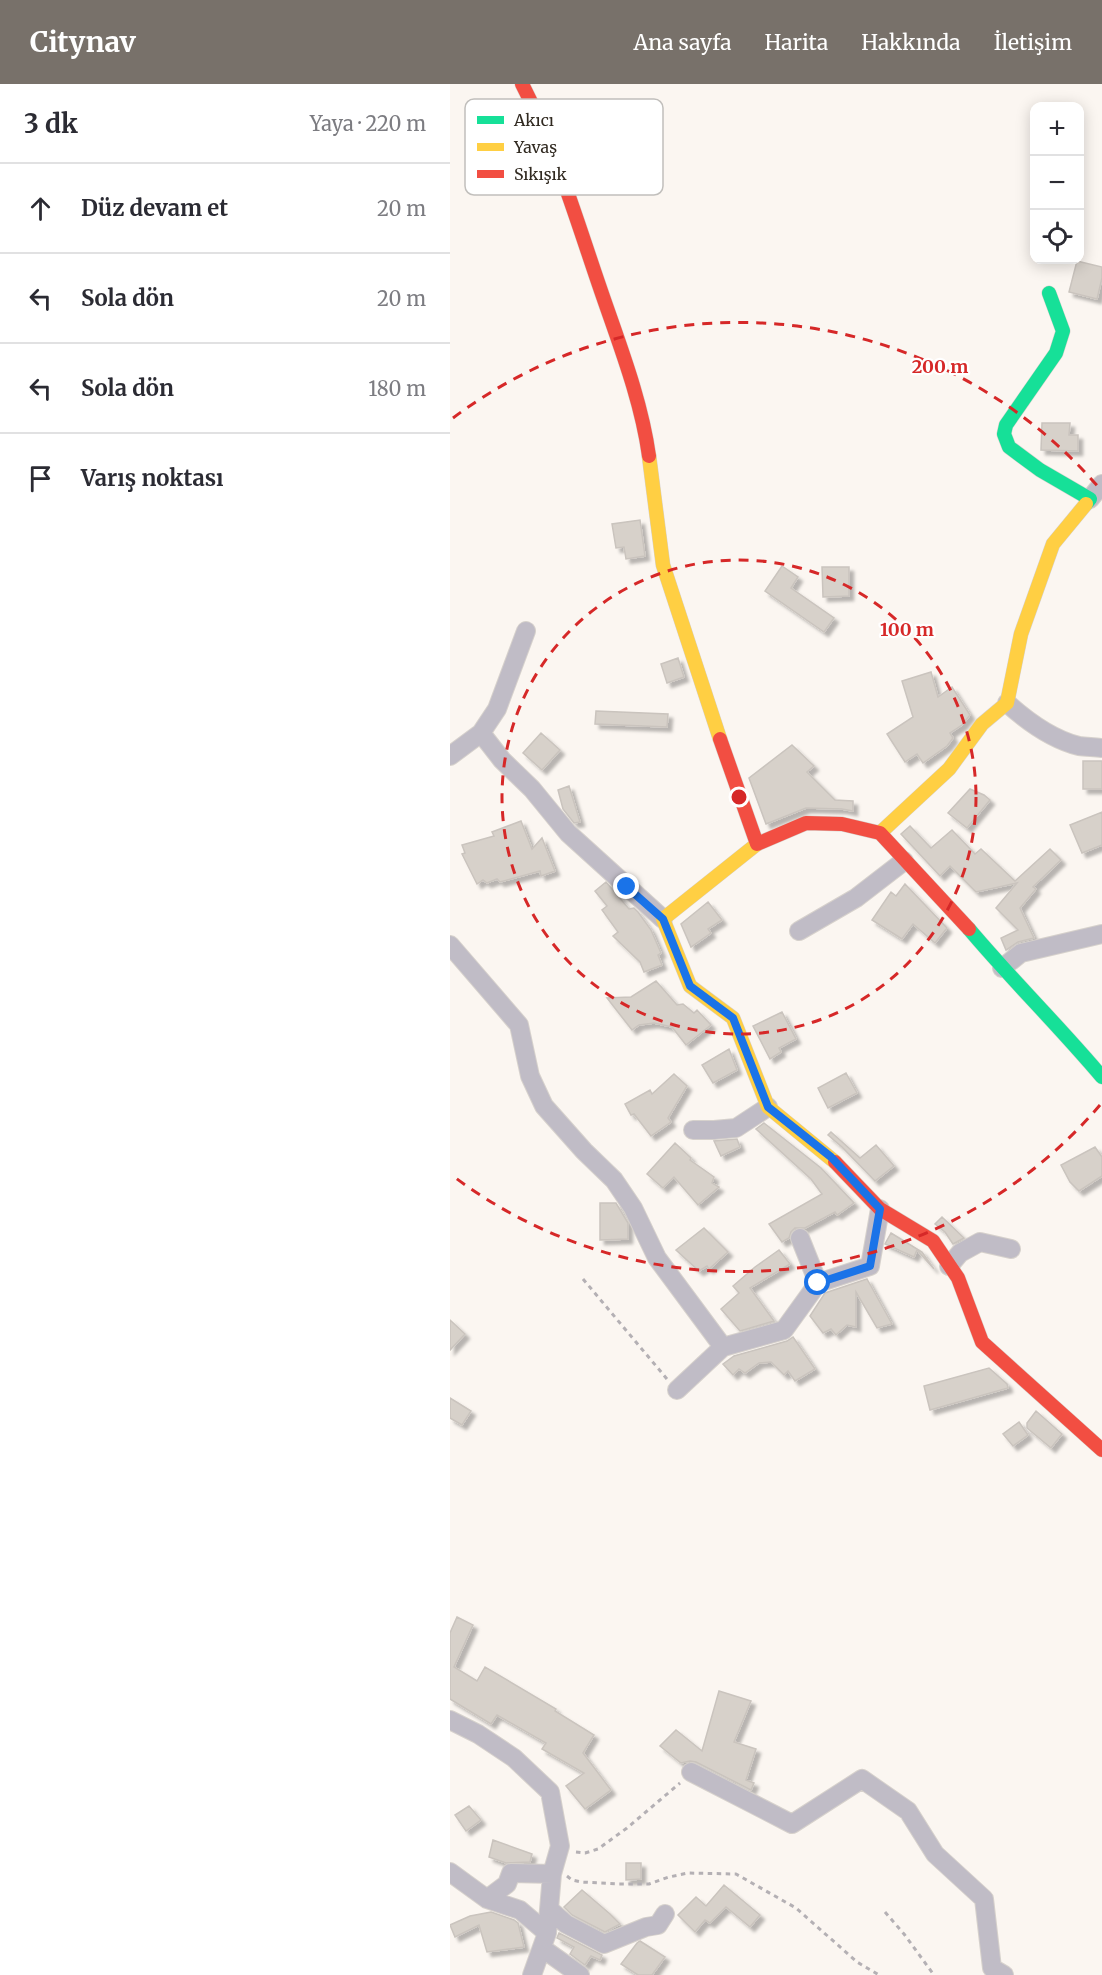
<!DOCTYPE html>
<html lang="tr">
<meta charset="utf-8">
<style>
:root{--surface:#fff;--page:#f7f7f7;--text:#2b2b33;--muted:#7c7c81;--line:#e1e1e2;--accent:#78716a}
body{margin:0;font-family:Merriweather,serif;background:var(--page);color:var(--text)}
.controls{position:absolute;right:18px;top:18px;display:grid;overflow:hidden;border-radius:12px;box-shadow:0 3px 15px #0003}
.controls button{width:54px;height:54px;display:grid;place-items:center;padding:0;border:0;border-bottom:2px solid var(--line);background:var(--surface);color:var(--text);font:30px sans-serif}
.stop{position:absolute;width:18px;height:18px;margin:-14px;border:4px solid #1a73e8;border-radius:50%;background:#fff}
.stop.end{background:#1a73e8;border-color:#fff;box-shadow:0 2px 6px #0008}
.list{margin:0;padding:0;list-style:none}
h2{display:flex;justify-content:space-between;align-items:center;height:78px;margin:0;padding:0 24px;font-size:26px}
h2 small{font-size:20px;font-weight:400;color:var(--muted)}
.list li{display:grid;grid-template-columns:39px 1fr auto;gap:18px;align-items:center;box-sizing:border-box;height:90px;padding:0 24px;border-top:2px solid var(--line)}
.list b{display:block;font-size:22px;white-space:nowrap}
.list em{font-size:20px;font-style:normal;color:var(--muted)}
.icon{flex:none;width:33px;height:33px;fill:none;stroke:currentColor;stroke-width:2;stroke-linecap:round;stroke-linejoin:round}
.map{position:relative;flex:none;width:652px;height:1891px;overflow:hidden}
header{display:flex;align-items:center;gap:36px;box-sizing:border-box;height:84px;padding:0 30px;background:var(--accent);color:#fff}
header strong{font-size:28px}
nav{display:flex;gap:33px;margin-inline-start:auto;font-size:21px}
main{display:flex}
aside{flex:1;background:var(--surface)}
.map>svg:first-child{display:block}
</style>
<header>
<strong>Citynav</strong>
<nav><a>Ana sayfa</a><a>Harita</a><a>Hakkında</a><a>İletişim</a></nav>
</header>
<main>
<aside>
<h2>3 dk<small>Yaya · 220 m</small></h2>
<ul class="list">
<li><svg class="icon" aria-label="ahead" viewBox="0 0 24 24"><path d="M12 20V5M6 11l6-6 6 6"/></svg><div><b>Düz devam et</b></div><em>20 m</em></li>
<li><svg class="icon" aria-label="left" viewBox="0 0 24 24"><path d="M17 20v-9H6M10 6l-5 5 5 5"/></svg><div><b>Sola dön</b></div><em>20 m</em></li>
<li><svg class="icon" aria-label="left" viewBox="0 0 24 24"><path d="M17 20v-9H6M10 6l-5 5 5 5"/></svg><div><b>Sola dön</b></div><em>180 m</em></li>
<li><svg class="icon" aria-label="arrive" viewBox="0 0 24 24"><path d="M6 21V4h12l-3 4 3 4H6"/></svg><div><b>Varış noktası</b></div></li>
</ul>
</aside>
<div class="map">
<svg width="652" height="1891" viewBox="0 0 652 1891">
<defs>
<filter id="shadow"><feDropShadow dx="4.5" dy="4.5" stdDeviation="1.5" flood-color="#0004"/></filter>
</defs>
<rect width="100%" height="100%" fill="#fbf6f1"/>
<path fill="#d7d1ca" stroke="#cac4be" stroke-width="1.5" filter="url(#shadow)" d="M627,177L652,183V194L647,215L619,208Z
M592,339H620L619,351H628V367L591,366Z
M190,436L195,472L176,475L174,463L166,464L162,440Z
M332,482L348,493L341,504L384,534L374,548L315,507Z
M372,483H399V512L373,513Z
M228,574L234,593L217,599L211,580Z
M481,588L488,613L502,603L520,631L512,641L500,649L503,654L497,662L473,679L467,670L455,678L437,650L463,633L452,597Z
M146,627L218,630L217,643L145,640Z
M91,649L110,666L92,686L73,669Z
M342,661L364,682L357,688L385,716L403,717V727L392,725L356,724L316,740L299,694Z
M633,677H652V705H633Z
M119,702L130,738L124,739L113,725L108,706Z
M520,705L534,711L540,716L517,744L498,729Z
M652,728V761L632,769L620,741Z
M71,737L82,765L92,754L105,787L91,792L90,787L50,798L47,795L37,799L33,796L27,800L12,770L15,769L12,761L44,752L42,748Z
M460,742L481,764L502,746L525,770L531,765L565,797L600,765L611,776L583,803L586,805L570,824L584,854L568,858L556,866L551,854L568,846L546,824L567,799L526,808L500,782L490,792L451,750Z
M156,798L179,825L184,824L188,828L201,846L211,869L208,871L212,881L194,888L190,878L163,852L168,848L152,826L157,822L145,807Z
M455,800L497,844L485,859L463,840L452,855L422,836L441,808L446,812Z
M258,818L272,836L258,845L261,849L241,863L231,840Z
M206,897L227,921L233,920L244,929L247,926L261,941L236,961L222,943L204,939L189,941L182,946L157,914L181,913Z
M332,928L346,955L329,964L331,968L320,975L303,942Z
M279,965L287,986L263,999L252,981Z
M396,989L407,1009L378,1024L368,1004Z
M224,990L237,1002L218,1034L221,1038L201,1052L184,1030L181,1031L175,1020L200,1006L202,1010Z
M314,1039L371,1084L404,1119L387,1131L385,1128L355,1144H345L341,1148L339,1154L332,1158L319,1140L372,1110L361,1095L306,1045Z
M381,1048L410,1074L426,1061L444,1082L425,1097L392,1063L378,1051Z
M287,1055L290,1063L271,1072L264,1057Z
M225,1059L241,1074L240,1076L264,1093L262,1099L269,1103L248,1121L224,1093L213,1104L197,1090Z
M645,1063L652,1073V1092L629,1107L620,1098L611,1081Z
M150,1119H166L178,1139V1155L150,1156Z
M492,1133L514,1154L503,1160L495,1148L485,1140Z
M254,1144L278,1168L259,1185L257,1182L249,1187L226,1166Z
M441,1149L472,1168L484,1185L467,1166L464,1173L435,1160Z
M329,1166L340,1180L300,1204L324,1237L290,1247L271,1225L289,1209L283,1202L305,1183Z
M417,1195L442,1240L427,1244L406,1208V1243L397,1241L386,1251L381,1245L373,1249L360,1232L375,1209Z
M0,1236L15,1250L0,1266Z
M343,1253L365,1285L345,1297L338,1287L334,1291L321,1278L309,1279L295,1289L289,1285L283,1291L273,1280L284,1272L337,1257Z
M539,1284L557,1300L558,1304L480,1326L474,1302Z
M0,1314L21,1327L12,1341L0,1334Z
M586,1327L612,1350L601,1364L577,1344V1339Z
M569,1338L578,1351L563,1362L553,1350Z
M7,1533L23,1541L4,1583L27,1597L35,1583L106,1625L105,1627L144,1651L133,1669L161,1706L135,1725L116,1702L134,1689L92,1665L96,1659L47,1631L41,1640L0,1615V1549Z
M269,1607L301,1617L284,1658L306,1665L296,1696L304,1699L301,1706L246,1678L240,1677L231,1679L210,1662L226,1646L252,1667Z
M19,1722L31,1736L16,1747L5,1731Z
M43,1756L82,1770L80,1778L56,1779L39,1773Z
M176,1779H191V1795L176,1796Z
M274,1801L310,1831L300,1843L276,1823L260,1839L255,1836L245,1848L228,1831L246,1813L256,1822Z
M132,1806L160,1830L170,1840L155,1848L122,1831L114,1823Z
M41,1828L64,1836L68,1839L74,1863L37,1868L29,1841L5,1853L0,1841L20,1832Z
M109,1849L152,1871L150,1876L141,1872L135,1881L120,1870L124,1863L107,1854Z
M190,1857L215,1873L202,1891H188L171,1880L187,1859Z"/>
<g fill="none" stroke-linecap="round" stroke-linejoin="round">
<g stroke="#d6d1cc" stroke-width="20">
<path id="street" d="M640,415L652,400
M557,619C577,637 601,655 629,662C636,663 644,663 652,664
M31,649L52,676L82,705L118,749L213,835
M0,672L31,649L47,625L76,547
M349,847L406,814L454,777
M0,861L69,941L80,992L94,1022L134,1067L164,1096L183,1124L207,1174L273,1263
M552,884L571,869L652,850
M243,1046H264L286,1044L318,1023
M350,1154L368,1199
M499,1182L510,1169L530,1158L561,1165
M227,1306L273,1263L334,1246L368,1199L420,1182L430,1125
M0,1636L28,1650L64,1674L100,1708L110,1762L102,1790L97,1849L82,1891
M241,1688L342,1740L412,1695L458,1727L485,1770L534,1815L542,1884L554,1891
M0,1788L37,1815L70,1826L97,1849
M37,1815L57,1800L61,1789L102,1790
M99,1825L116,1840L154,1860L196,1843L208,1841L215,1830
M92,1864L130,1891"/>
</g>
<g stroke="#d6d1cc" stroke-width="15">
<path id="fast" d="M599,209L613,247L606,269L556,341L554,350L559,363L590,386L640,415L636,420
M519,845C562,896 609,942 652,993"/>
</g>
<g stroke="#d6d1cc" stroke-width="15">
<path id="slow" d="M199,372L213,481L270,655
M430,749L499,685L532,640L557,619L571,550L603,460L636,420
M307,760L213,835L240,902L283,934L318,1023L385,1078"/>
</g>
<g stroke="#d6d1cc" stroke-width="15">
<path id="jam" d="M72,0C105,63 126,134 149,201C168,257 191,314 199,372
M270,655L307,760L356,739L392,740L430,749L519,845
M385,1078L430,1125L483,1157L508,1194L532,1258L652,1366"/>
</g>
<path stroke="#b4b0b4" stroke-width="3" stroke-dasharray="4.5 4.5" stroke-linecap="butt" d="M133,1195L217,1295
M126,1768L135,1769L148,1765L177,1744L230,1699
M117,1792L122,1796L131,1798L168,1800H199L219,1793L238,1789L286,1790L346,1824L407,1878L429,1891
M435,1828L454,1850L484,1891"/>
<use href="#street" stroke="#c0bcc6" stroke-width="18"/>
<use href="#fast" stroke="#16e098" stroke-width="14"/>
<use href="#slow" stroke="#ffcf43" stroke-width="14"/>
<use href="#jam" stroke="#f24e42" stroke-width="14"/>
</g>
<g fill="none" stroke-linecap="round" stroke-linejoin="round">
<path stroke="#1a73e8" stroke-width="8" d="M177,803L213,835L240,902L283,934L318,1023L381,1073L430,1125L420,1182L368,1199"/>
</g>
<g fill="none" stroke="#d62828" stroke-width="3" stroke-dasharray="10 8">
<circle cx="289" cy="713" r="237"/>
<path d="M650 1021A475 475 0 0 1 3 1092M3 334A475 475 0 0 1 650 405"/>
</g>
<rect x="15" y="15" width="198" height="96" rx="9" fill="#fff" stroke="#c1bfbc" stroke-width="1.5"/>
<rect x="27" y="32" width="27" height="8" fill="#16e098"/>
<rect x="27" y="59" width="27" height="8" fill="#ffcf43"/>
<rect x="27" y="86" width="27" height="8" fill="#f24e42"/>
<g font-size="16" fill="#312a21">
<text x="64" y="42">Akıcı</text>
<text x="64" y="69">Yavaş</text>
<text x="64" y="96">Sıkışık</text>
</g>
<circle cx="289" cy="713" r="9" fill="#d62828" stroke="#fff" stroke-width="3"/>
<g font-size="18" text-anchor="middle" font-weight="bold" fill="#d62828" stroke="#fff" stroke-width="4.5" stroke-linejoin="round" paint-order="stroke">
<text x="490" y="289">200 m</text>
<text x="457" y="552">100 m</text>
</g>
</svg>
<div class="controls">
<button>+</button>
<button>−</button>
<button><svg class="icon" aria-label="locate" viewBox="0 0 24 24"><circle cx="12" cy="12" r="6"/><path d="M12 2v4M12 18v4M2 12h4M18 12h4"/></svg></button>
</div>
<div class="stop" style="left:368px;top:1199px"></div>
<div class="stop end" style="left:177px;top:803px"></div>
</div>
</main>
